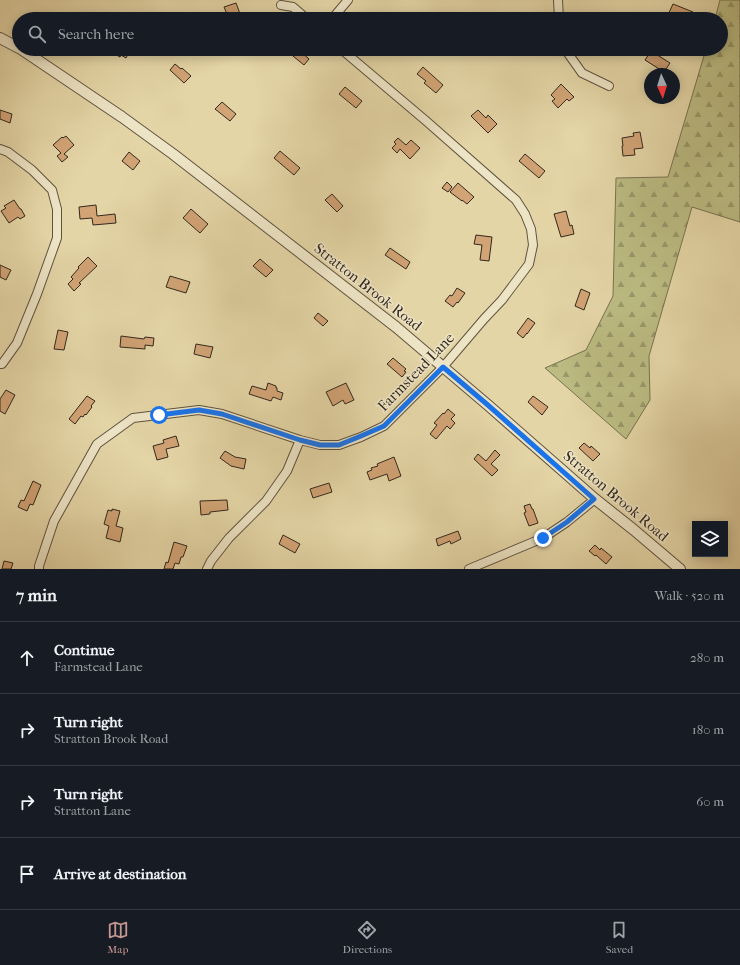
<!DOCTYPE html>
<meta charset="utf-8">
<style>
:root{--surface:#171b24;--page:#242831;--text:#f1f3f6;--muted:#9ea1a6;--line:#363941;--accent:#c59692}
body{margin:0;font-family:"IM FELL French Canon",serif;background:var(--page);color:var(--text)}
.controls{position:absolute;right:12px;bottom:12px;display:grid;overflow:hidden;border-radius:0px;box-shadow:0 2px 10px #0003}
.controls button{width:36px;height:36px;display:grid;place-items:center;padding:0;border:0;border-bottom:1px solid var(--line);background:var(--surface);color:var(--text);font:20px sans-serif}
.compass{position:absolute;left:644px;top:68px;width:36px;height:36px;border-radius:50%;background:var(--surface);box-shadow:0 2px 10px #0003;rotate:176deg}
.stop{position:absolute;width:12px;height:12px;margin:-9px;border:3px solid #1a73e8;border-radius:50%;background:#fff}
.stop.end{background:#1a73e8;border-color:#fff;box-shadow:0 1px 4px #0008}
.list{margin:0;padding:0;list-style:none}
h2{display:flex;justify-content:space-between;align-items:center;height:52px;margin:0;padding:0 16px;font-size:17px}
h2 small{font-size:13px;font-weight:400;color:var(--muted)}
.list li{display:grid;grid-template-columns:26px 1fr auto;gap:12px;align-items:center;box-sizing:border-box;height:72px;padding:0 16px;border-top:1px solid var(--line)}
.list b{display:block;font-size:15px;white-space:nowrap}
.list p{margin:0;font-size:13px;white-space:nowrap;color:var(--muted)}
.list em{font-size:13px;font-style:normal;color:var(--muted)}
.icon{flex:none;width:22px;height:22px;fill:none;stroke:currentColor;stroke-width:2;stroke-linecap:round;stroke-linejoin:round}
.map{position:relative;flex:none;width:740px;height:569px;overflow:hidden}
.search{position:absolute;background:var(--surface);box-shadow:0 2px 10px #0003;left:12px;right:12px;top:12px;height:44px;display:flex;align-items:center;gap:10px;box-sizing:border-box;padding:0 14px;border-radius:22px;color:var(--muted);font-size:15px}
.sheet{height:340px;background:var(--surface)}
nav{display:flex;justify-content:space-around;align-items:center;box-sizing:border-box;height:56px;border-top:1px solid var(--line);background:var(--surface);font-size:11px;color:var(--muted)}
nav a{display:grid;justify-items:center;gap:2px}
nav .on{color:var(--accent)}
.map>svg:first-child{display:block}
</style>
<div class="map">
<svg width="740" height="569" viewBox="0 0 740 569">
<defs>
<pattern id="forest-firs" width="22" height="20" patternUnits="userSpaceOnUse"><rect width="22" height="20" fill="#bbbb82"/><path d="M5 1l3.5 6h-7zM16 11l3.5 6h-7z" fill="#99986a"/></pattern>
</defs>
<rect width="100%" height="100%" fill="#e4d5a6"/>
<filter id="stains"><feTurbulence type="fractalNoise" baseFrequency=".005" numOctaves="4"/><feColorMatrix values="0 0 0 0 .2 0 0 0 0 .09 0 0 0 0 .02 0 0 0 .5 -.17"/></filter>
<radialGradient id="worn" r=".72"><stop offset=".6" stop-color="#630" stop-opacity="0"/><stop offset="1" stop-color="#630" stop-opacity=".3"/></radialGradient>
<path fill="url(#forest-firs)" stroke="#777250" d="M720,0H740V222L692,207L649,356L650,400L626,439L545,368L586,350L613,296L616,178L668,177L706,49H721V19H715Z"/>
<path fill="#d1a375" stroke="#33281e" d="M236,3L242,19H229L224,7Z
M673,4L693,12L690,19H673L667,17Z
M106,49H125L129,52L126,58L121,55L120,57Z
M287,49H298L309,59L304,65L293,56L294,55Z
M651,51L670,63L664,72L645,60Z
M175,64L181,69L182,68L191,76L184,83L170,70Z
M423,67L443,85L436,93L424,83L426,81L417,74Z
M561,84L574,97L569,101L567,99L558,108L552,101L555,99L551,95Z
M345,87L362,101L356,108L339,94Z
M222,102L236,114L230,121L215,109Z
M0,110L12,114L10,123L0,119Z
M478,110L486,118L488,115L497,124L488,133L471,116Z
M640,132L643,148L634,149L635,155L623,156L622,146H623L622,138L634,136L633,133Z
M66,136L74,145L64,154L68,157L62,162L57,156L61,153L53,145L62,137L63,138Z
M398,138L406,145L411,140L420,148L410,159L400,149L397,153L392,148L396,144L394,142Z
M280,151L300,168L294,175L274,158Z
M129,152L140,161L133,170L122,161Z
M525,154L545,171L539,178L519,161Z
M447,182L452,187L448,192L442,188Z
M458,183L474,197L467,204L462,200V201L450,192Z
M332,194L343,206L337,212L325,200Z
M14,200L20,209H21L25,216L20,219L18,217L9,223L1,211L6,208L4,206Z
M96,205L97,216L115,214L116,223L93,225L92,218L80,219L79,207Z
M191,209L208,224L200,233L183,218Z
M566,211L570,226L572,225L574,234L561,237L554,214Z
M476,235L492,237L489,261L480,260L482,245L474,244Z
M390,248L410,262L406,269L385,255Z
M88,257L97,266L79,283L81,284L74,291L68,284L73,279L71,277L79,268L78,267Z
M260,259L273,270L266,277L253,266Z
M0,265L11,270L6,280L0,277Z
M170,276L190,282L186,293L166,287Z
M457,288L465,293L458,303L457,302L453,307L445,301L450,295L452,296Z
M581,289L590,293L584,310L575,306Z
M318,313L328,321L323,326L314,318Z
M528,318L535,323L527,334V333L523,338L517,333Z
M58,330L68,332L64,350L54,349Z
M121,336L144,339L145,337L154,338L153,346L145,345V349L120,347Z
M196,344L213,347L210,358L194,354Z
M393,358L406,369L404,371L406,372L402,377L387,364Z
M268,383L276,386V388H277V391L283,393L281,400L273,397L271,401L249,394L252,386L266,390Z
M346,383L354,400L345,404L343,400L333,406L326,392Z
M6,390L15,395L5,414L0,411V399Z
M87,396L95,401L91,406L92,407L86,415L85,414L83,417L81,416L75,424L69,419Z
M533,396L548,407L542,415L528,402Z
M448,409L455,415L451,419L455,423L450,429L447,426L436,439L430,434L437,425L434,423L443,413L444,414Z
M176,436L179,446L166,449L168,457L157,460L153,446L164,443L163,440Z
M584,443L590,448L591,446L600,454L593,461L579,448Z
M495,450L500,455L491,464L498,470L492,476L474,459L478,454L486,461Z
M225,451L235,457L246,459L244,469L231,466L220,458Z
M394,457L401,476L389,481L387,474L370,480L367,472L372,470L371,468L378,466L377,464Z
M33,481L41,485L33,505L30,504L27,511L18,507L21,500L24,501Z
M329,483L332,492L313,498L310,489Z
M227,500L228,510L210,512V514L201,515L200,501Z
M530,504L532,509H533L538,523L529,526L524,513L526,512L524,506Z
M112,509L120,511L116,526L123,528L120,542L106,538L109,526L104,524L108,510L112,511Z
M458,531L461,539L451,544L450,541L438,546L436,539Z
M283,535L300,544L295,553L279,544Z
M174,542L187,546L183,557H181L179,564L175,563L173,569H164L166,562L168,563Z
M595,545L600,550L601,548L612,557L606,564L596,555L595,556L589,551Z
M4,561L13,563L11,569H2Z"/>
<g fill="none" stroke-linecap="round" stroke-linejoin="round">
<g stroke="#5f5340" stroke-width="10">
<path id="minor" d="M558,0L559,19
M281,5L293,7L307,19
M332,19L348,0
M565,49L582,73L609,86
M0,149L8,152L32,170L52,190L57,209V238L37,294L17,343L2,364H0
M39,569V566L54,521L97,444L133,418L199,410L222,414L300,440L320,445H339L361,437L384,426L443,367L484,319L502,300L529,264L533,245L531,229L525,214L516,200L425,120L341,49
M207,569L211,561L229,538L266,501L287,471L300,440
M469,569L543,538L567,522L595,499"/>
</g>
<g stroke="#5f5340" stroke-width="12">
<path id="tertiary" d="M0,38L19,48
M21,49L122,117L173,154L396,327L489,406L595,499L634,530L680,569"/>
</g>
<use href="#minor" stroke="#ede4c5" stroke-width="8"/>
<use href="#tertiary" stroke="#ede4c5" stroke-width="10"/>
</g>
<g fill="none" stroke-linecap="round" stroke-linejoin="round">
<path stroke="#1a73e8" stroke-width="5" d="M159,415L199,410L222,414L300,440L320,445H339L361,436L384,426L443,367L489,406L594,499L567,522L543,538"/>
</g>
<g text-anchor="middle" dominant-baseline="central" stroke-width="3" stroke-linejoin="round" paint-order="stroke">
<g font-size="15" fill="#33281e" stroke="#ede4c5">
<text transform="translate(368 287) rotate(38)">Stratton Brook Road</text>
<text transform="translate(416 372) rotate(-46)">Farmstead Lane</text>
<text transform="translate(616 496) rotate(40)">Stratton Brook Road</text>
</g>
</g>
<rect width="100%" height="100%" filter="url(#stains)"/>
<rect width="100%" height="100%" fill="url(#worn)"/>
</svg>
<div class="controls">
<button><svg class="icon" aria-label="layers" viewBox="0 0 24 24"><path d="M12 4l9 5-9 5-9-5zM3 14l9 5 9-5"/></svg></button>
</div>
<svg class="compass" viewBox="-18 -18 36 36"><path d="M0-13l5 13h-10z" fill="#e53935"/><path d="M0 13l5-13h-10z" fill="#9ea1a6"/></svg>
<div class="stop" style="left:159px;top:415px"></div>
<div class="stop end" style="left:543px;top:538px"></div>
<div class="search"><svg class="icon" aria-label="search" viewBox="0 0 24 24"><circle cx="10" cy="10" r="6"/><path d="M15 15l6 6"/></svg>Search here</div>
</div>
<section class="sheet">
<h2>7 min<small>Walk · 520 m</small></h2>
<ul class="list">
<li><svg class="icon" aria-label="ahead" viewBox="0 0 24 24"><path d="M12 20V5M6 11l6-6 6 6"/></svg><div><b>Continue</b><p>Farmstead Lane</p></div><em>280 m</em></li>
<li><svg class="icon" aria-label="right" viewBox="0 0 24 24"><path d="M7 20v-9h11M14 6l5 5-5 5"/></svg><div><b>Turn right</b><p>Stratton Brook Road</p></div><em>180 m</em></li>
<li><svg class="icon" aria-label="right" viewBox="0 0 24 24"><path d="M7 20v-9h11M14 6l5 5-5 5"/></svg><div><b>Turn right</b><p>Stratton Lane</p></div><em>60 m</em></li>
<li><svg class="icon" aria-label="arrive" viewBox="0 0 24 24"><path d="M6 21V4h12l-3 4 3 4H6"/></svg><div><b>Arrive at destination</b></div></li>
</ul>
</section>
<nav>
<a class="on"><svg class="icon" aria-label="map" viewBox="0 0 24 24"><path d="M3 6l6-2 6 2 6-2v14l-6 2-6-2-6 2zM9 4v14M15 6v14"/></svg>Map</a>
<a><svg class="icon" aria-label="directions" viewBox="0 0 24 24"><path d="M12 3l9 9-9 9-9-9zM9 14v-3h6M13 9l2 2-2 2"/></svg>Directions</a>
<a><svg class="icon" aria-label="saved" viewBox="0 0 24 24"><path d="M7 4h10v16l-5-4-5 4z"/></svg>Saved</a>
</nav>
